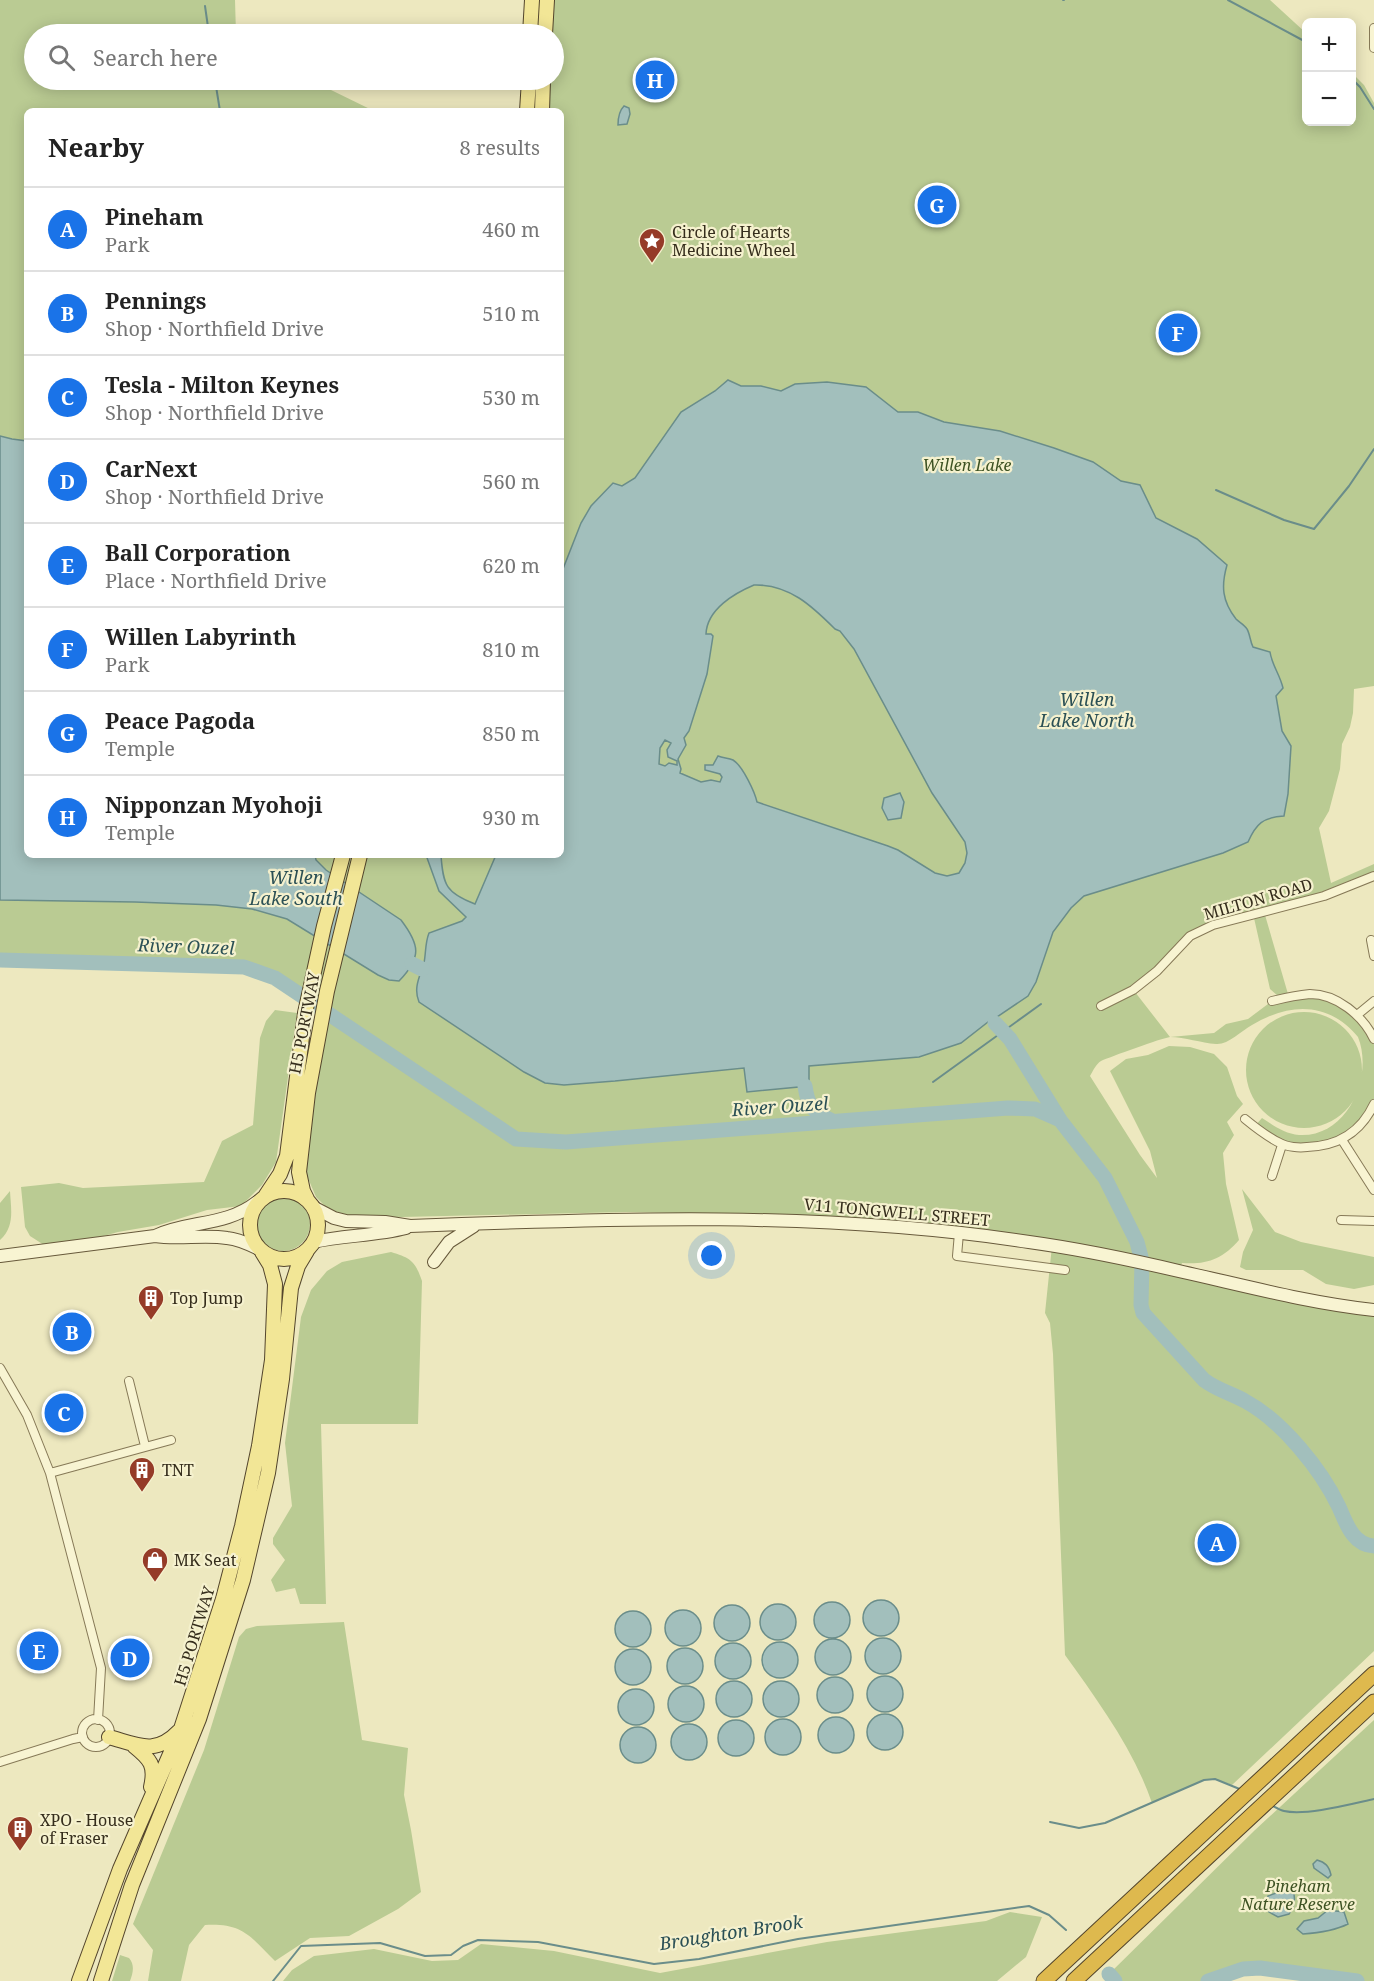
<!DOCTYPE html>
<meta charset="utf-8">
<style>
:root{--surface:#fff;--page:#f6f6f6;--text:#222;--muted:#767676;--line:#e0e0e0;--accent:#1a73e8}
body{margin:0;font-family:"Noto Serif",serif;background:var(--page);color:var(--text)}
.controls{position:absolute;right:18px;top:18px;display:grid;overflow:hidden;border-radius:9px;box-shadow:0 3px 15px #0003}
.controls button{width:54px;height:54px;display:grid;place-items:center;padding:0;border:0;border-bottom:2px solid var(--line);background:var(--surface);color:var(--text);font:30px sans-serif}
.you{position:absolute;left:712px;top:1256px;width:21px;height:21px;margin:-15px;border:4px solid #fff;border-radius:50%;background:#1a73e8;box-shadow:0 0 0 9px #1a73e833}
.badge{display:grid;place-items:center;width:39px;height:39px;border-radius:50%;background:var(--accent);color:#fff;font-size:20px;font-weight:700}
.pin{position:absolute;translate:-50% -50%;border:3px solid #fff;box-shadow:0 2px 6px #0006}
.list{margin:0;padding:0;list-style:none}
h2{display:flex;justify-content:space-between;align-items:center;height:78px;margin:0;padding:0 24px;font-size:26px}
h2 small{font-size:20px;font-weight:400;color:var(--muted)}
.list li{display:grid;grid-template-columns:39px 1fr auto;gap:18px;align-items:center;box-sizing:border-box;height:84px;padding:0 24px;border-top:2px solid var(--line)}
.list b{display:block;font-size:22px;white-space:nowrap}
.list p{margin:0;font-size:20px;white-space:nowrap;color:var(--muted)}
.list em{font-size:20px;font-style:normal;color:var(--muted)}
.icon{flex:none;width:33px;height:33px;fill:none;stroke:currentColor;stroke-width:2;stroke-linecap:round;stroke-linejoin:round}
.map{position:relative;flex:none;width:1374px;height:1981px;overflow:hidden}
.search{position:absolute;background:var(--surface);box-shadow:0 3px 15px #0003;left:24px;top:24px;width:540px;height:66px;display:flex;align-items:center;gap:15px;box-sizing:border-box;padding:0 21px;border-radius:33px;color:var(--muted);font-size:22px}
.panel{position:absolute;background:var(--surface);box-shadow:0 3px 15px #0003;left:24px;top:108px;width:540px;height:750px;border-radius:9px}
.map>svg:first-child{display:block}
</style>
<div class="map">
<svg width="1374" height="1981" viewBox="0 0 1374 1981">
<rect width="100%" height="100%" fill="#ede8bf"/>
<path fill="#bacb93" d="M0,0H235L236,34H34V80H238V88L331,90L374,111H27V855H561V111H542L543,80H554V34H545L547,0H1270L1306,33V122H1352V73L1364,85L1374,103V686L1354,689L1353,713L1350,727L1342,744L1340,769L1329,811L1319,828L1331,883L1374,864V876L1190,936L1135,992L1170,1037L1214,1033L1226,1024L1248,1019L1272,1001L1311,994L1348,1007L1374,1039V1104L1364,1120L1327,1145H1282L1254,1127L1262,1118C1274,1126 1285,1134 1299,1135C1347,1138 1374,1077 1358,1037C1328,1001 1289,1003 1252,1025C1241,1031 1228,1045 1216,1044C1201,1043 1185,1037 1170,1037C1162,1038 1110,1057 1101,1061C1096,1064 1093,1071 1090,1076L1140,1155L1157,1178L1150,1151L1110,1071L1126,1059L1148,1055L1169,1046L1190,1047L1214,1054L1227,1067L1237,1096L1243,1104L1227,1122L1234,1135L1223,1153L1226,1184L1239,1240C1223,1259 1206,1265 1182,1263L1179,1271L1374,1310V1651L1232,1785L1215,1779L1204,1780L1152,1803C1134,1750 1098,1701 1065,1655L1053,1354L1050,1323L1045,1313L1052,1246L983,1230L864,1218L793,1215L626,1212L402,1217L344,1216L328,1209L316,1197L305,1171L323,1008L275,978L244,967L0,960Z
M1265,915L1288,994L1278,996L1270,989L1254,918Z
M275,1010L297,1013L276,1162L262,1185L241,1206L207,1210L159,1225L118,1232L89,1240L44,1245L30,1236L25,1227L21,1187L59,1183L83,1188L204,1182L222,1141L253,1125L260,1038L266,1021Z
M1246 1070a58 58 0 1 1 116 0a58 58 0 1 1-116 0Z
M1242,1189L1275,1232L1301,1242L1374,1257V1285L1354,1289L1326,1284L1303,1270H1246L1240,1267L1243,1252L1253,1230Z
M10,1191C11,1209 15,1227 0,1240V1203Z
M256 1224a27 27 0 1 1 54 0a27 27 0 1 1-54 0Z
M391,1252C411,1258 415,1261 422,1281L418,1424H321L326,1604H300L295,1588L276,1592L271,1580L285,1560L273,1544V1538L292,1506L285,1443L301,1317L311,1290L327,1271L342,1262Z
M344,1622L362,1740L408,1748L404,1795L411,1830L421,1892L398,1909L349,1936L310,1938L275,1961C250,1936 243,1923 205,1925L189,1945L181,1981H148L153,1950L133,1924L204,1750L239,1637L246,1629L257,1626Z
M1374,1720V1981H1357L1260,1968L1243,1969L1208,1981H1115L1109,1974L1255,1830Z
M1010,1912L1042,1917L1026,1957L997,1981H283L292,1970L314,1956L374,1949L432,1961L458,1960L481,1944L554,1951L660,1973L827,1942L986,1921Z
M120,1955L129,1958C135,1965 133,1973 130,1981H112Z"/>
<path fill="#a2bfbc" stroke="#6a8d8a" stroke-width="1.5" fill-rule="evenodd" d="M624,106L629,108L630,114L627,124L618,125C618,117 619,111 624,106Z
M728,380L741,386H761L781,391L795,384L827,382L866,387L898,412H918L944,422L1000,431L1054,448L1093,462L1121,481L1140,485L1156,518L1197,539L1227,565C1221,586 1222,601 1236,619C1239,622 1245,625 1247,629C1250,634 1250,641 1253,647L1270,652C1272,665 1280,675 1283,688L1276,696L1282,731L1291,746L1288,794L1284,816C1263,817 1256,824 1248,842L1223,853L1084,896L1071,908L1053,932L1036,982L1028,996L994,1019L995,1023L988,1022L961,1043L919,1057L809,1066V1086L747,1092L744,1068L615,1081L564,1085L545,1083L524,1072L419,1002C413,988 420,976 424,963C426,953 425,943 429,933L462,921L466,917L439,891L426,855H441C443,885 446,893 475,904L496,855H561V574L581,523L591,506L613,483L622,486L635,478L681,412L715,391ZM754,585C789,584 812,606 835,629L840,631L854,649L932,793L965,842L967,853L965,863L959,873L947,876L935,873L898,850L888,846L757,802C755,793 743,766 733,760C729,758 723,758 718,756L713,765H705V770L720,774L722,777L720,782L711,780L701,782L680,773L681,769L678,759L686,745L684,738L689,731L707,674L713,636L711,634H706C707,609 735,593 754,585ZM665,740L671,743L667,750L668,757L677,761V765L669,763L665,766L659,764L660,748Z
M0,436L12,439L27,441V855H315L316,860L326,870L401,920C420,945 422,957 399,981L389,980L378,975L287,919L252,909L216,905L135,902L0,900Z
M900,793L904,802L901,818L888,820L882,808L884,798Z
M863 1618a18 18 0 1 1 36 0a18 18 0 1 1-36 0Z
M814 1620a18 18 0 1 1 36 0a18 18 0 1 1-36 0Z
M760 1622a18 18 0 1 1 36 0a18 18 0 1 1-36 0Z
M714 1623a18 18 0 1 1 36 0a18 18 0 1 1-36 0Z
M665 1628a18 18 0 1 1 36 0a18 18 0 1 1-36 0Z
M615 1629a18 18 0 1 1 36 0a18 18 0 1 1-36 0Z
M865 1656a18 18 0 1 1 36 0a18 18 0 1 1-36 0Z
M815 1657a18 18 0 1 1 36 0a18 18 0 1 1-36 0Z
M762 1660a18 18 0 1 1 36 0a18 18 0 1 1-36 0Z
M715 1661a18 18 0 1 1 36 0a18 18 0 1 1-36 0Z
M667 1666a18 18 0 1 1 36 0a18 18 0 1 1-36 0Z
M615 1667a18 18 0 1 1 36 0a18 18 0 1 1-36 0Z
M867 1694a18 18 0 1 1 36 0a18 18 0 1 1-36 0Z
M817 1695a18 18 0 1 1 36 0a18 18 0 1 1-36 0Z
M763 1699a18 18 0 1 1 36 0a18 18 0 1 1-36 0Z
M716 1699a18 18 0 1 1 36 0a18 18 0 1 1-36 0Z
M668 1704a18 18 0 1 1 36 0a18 18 0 1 1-36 0Z
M618 1707a18 18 0 1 1 36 0a18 18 0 1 1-36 0Z
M867 1732a18 18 0 1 1 36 0a18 18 0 1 1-36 0Z
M818 1735a18 18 0 1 1 36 0a18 18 0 1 1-36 0Z
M765 1737a18 18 0 1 1 36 0a18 18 0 1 1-36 0Z
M718 1738a18 18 0 1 1 36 0a18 18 0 1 1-36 0Z
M671 1742a18 18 0 1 1 36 0a18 18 0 1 1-36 0Z
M620 1745a18 18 0 1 1 36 0a18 18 0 1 1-36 0Z
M1317,1860C1325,1862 1329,1866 1331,1875L1328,1878L1314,1868L1313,1864Z
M1287,1889L1293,1890C1296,1899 1295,1906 1289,1914L1278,1917L1269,1912L1265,1902L1268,1896Z
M1328,1910L1344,1912L1348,1924C1336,1930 1317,1933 1303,1934L1297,1929L1304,1921L1318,1918Z"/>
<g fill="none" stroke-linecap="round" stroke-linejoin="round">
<path stroke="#6a8d8a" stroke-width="2" d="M1063,0H1064
M1228,0L1306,42
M205,6L209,34
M1352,79L1360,87L1374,109
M215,80L220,111
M1216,490L1284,520L1314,529L1349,486L1374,449
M933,1082L1041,1004
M1271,1805C1275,1807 1280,1810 1284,1811C1306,1816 1351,1804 1374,1799
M1050,1822L1079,1828L1105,1823L1204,1780L1215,1779L1242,1790
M273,1981L301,1946L380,1943L425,1956L451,1955L463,1946L478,1940L538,1942L654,1964L699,1959L798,1939L1029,1906L1049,1915L1066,1930"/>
<path stroke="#a2bfbc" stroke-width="15" d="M0,960L244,967L275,978L516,1139L566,1142L1008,1108L1035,1109L1060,1120L1105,1178L1137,1242L1142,1261L1141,1305L1143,1313L1204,1380C1217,1390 1231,1393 1245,1401C1282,1421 1321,1469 1339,1507C1346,1523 1353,1545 1374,1546
M412,964L422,969
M995,1023L1010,1039L1060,1120
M805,1086C808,1108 813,1111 832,1121
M1109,1974L1115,1981
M1208,1981L1243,1969L1260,1968L1357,1981"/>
<g stroke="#867957" stroke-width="10">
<path id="street" d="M1374,28V48
M1371,940L1374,956
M1272,1001C1284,998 1298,995 1310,994C1337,994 1363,1016 1374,1039
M1101,1006L1133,990L1157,971L1190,936L1213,925L1324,896L1374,876
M1357,1015L1374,1001
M1245,1119C1256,1128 1267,1137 1280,1143C1287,1147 1299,1148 1307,1147C1338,1146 1361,1132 1374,1104
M1342,1140L1374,1190
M1272,1176L1282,1145
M1341,1220L1374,1221
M959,1233L957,1256L1065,1270
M0,1368L27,1415L50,1473L101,1668L98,1720
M129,1381L145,1446
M50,1473L171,1440
M82 1733a14 14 0 1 1 28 0a14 14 0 1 1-28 0Z
M0,1762L73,1739L83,1737"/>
</g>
<g stroke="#67593b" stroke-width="14">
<path id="secondary" d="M313,1207L334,1218L346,1221L385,1222L410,1226C617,1218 824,1211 1029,1242C1080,1249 1132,1260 1183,1272C1246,1286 1309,1303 1374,1310
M155,1236C189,1220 225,1227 257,1202
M313,1242C344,1235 375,1236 406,1228
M0,1256L155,1236C179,1240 203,1234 227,1238C238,1239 249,1244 259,1249
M434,1262L449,1242L474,1226"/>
</g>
<g stroke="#53452c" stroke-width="16">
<path id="primary" d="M530,34L532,0
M545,34L547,0
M527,111L529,80
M542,111L543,80
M250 1225a34 34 0 1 1 68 0a34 34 0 1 1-68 0Z
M266,1195L280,1174L287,1156L305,1013L324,926L343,855
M307,1199L303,1191L299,1172L308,1093L327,991L360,855
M109,1737C138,1745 155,1756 179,1731
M134,1746C150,1759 156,1765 151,1787
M79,1981L120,1869L181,1729L223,1599L242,1526L259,1446L272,1360L275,1284L270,1265L262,1252
M101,1981L132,1885L199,1719L243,1580L268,1473L282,1379L291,1288L298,1266L307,1251"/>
</g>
<g stroke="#53452c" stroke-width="17">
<path id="highway" d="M1044,1981L1374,1674
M1074,1981L1374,1702"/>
</g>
<use href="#street" stroke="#f8f4d2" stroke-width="8"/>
<use href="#secondary" stroke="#f8f4d2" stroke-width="12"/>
<use href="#primary" stroke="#f2e696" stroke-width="14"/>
<use href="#highway" stroke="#deb94e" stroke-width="15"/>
</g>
<defs>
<g id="sight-pin" transform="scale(1.35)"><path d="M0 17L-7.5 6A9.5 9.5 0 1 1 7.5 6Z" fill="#953b28" stroke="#f5f1ce"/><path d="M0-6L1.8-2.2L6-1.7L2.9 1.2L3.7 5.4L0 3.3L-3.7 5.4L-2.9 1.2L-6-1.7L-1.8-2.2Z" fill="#fff"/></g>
<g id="building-pin" transform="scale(1.35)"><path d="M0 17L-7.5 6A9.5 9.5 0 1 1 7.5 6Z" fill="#953b28" stroke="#f5f1ce"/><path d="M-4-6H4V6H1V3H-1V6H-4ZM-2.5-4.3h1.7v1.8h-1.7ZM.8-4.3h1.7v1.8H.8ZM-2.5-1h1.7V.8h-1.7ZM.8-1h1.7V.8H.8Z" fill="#fff"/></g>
<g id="shop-pin" transform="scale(1.35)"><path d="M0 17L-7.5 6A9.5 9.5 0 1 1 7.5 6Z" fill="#953b28" stroke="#f5f1ce"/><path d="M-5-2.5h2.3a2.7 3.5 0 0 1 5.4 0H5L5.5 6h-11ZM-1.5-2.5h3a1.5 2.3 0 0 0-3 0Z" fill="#fff"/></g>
</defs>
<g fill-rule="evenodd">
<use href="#sight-pin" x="652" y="241"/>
<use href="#building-pin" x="151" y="1298"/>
<use href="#building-pin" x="142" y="1470"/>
<use href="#shop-pin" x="155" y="1560"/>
<use href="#building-pin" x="20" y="1829"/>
</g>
<g text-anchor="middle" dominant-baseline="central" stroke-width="4.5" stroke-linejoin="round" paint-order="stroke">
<g font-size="16" fill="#352d1c" stroke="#f5f1ce" text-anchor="start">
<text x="672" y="232">Circle of Hearts<tspan x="672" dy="18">Medicine Wheel</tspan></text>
<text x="170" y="1298">Top Jump</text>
<text x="162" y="1470">TNT</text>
<text x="174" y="1560">MK Seat</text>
<text x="40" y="1820">XPO - House<tspan x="40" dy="18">of Fraser</tspan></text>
</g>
<g font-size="16" font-style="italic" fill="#3d5223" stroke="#f5f1ce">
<text x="967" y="465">Willen Lake</text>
<text x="1298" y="1886">Pineham<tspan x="1298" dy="18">Nature Reserve</tspan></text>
</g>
<g font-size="16" fill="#352d1c" stroke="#f5f1ce">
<text transform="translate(1258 899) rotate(-16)">MILTON ROAD</text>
<text transform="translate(304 1023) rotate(-79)">H5 PORTWAY</text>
<text transform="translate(897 1212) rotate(5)">V11 TONGWELL STREET</text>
<text transform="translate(194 1636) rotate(-73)">H5 PORTWAY</text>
</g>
<g font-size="18" font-style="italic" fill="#2b5055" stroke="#f5f1ce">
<text x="1087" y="699">Willen<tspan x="1087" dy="21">Lake North</tspan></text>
<text x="296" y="877">Willen<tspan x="296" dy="21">Lake South</tspan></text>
<text transform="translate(186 946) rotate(2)">River Ouzel</text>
<text transform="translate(780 1106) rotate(-4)">River Ouzel</text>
<text transform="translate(731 1932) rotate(-9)">Broughton Brook</text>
</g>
</g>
</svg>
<div class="controls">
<button>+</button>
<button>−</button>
</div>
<div class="you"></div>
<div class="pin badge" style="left:1217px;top:1543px">A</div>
<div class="pin badge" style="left:72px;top:1332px">B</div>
<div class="pin badge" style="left:64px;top:1413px">C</div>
<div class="pin badge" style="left:130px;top:1658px">D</div>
<div class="pin badge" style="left:39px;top:1651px">E</div>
<div class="pin badge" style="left:1178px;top:333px">F</div>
<div class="pin badge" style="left:937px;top:205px">G</div>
<div class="pin badge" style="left:655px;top:80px">H</div>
<div class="search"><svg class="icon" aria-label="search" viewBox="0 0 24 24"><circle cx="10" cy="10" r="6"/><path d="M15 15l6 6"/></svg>Search here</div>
<section class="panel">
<h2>Nearby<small>8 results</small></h2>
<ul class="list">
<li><span class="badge">A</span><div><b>Pineham</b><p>Park</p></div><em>460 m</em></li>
<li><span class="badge">B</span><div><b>Pennings</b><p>Shop · Northfield Drive</p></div><em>510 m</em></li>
<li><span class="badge">C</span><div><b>Tesla - Milton Keynes</b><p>Shop · Northfield Drive</p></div><em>530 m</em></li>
<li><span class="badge">D</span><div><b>CarNext</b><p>Shop · Northfield Drive</p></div><em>560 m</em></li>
<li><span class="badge">E</span><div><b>Ball Corporation</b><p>Place · Northfield Drive</p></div><em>620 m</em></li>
<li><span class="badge">F</span><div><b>Willen Labyrinth</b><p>Park</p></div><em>810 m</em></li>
<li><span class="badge">G</span><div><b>Peace Pagoda</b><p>Temple</p></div><em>850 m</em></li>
<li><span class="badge">H</span><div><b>Nipponzan Myohoji</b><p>Temple</p></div><em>930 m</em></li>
</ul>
</section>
</div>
